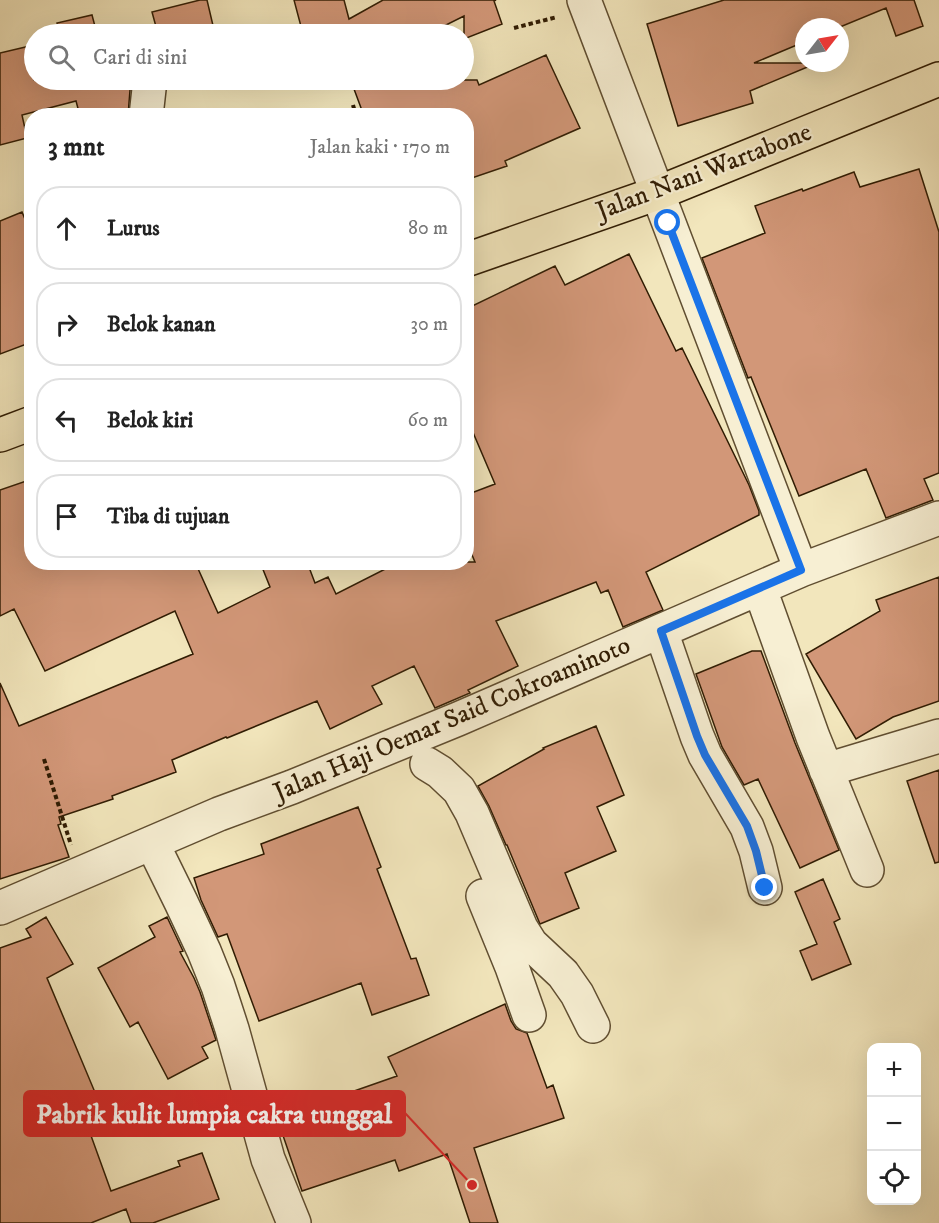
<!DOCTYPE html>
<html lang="id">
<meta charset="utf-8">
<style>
:root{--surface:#fff;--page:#f6f6f6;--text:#222;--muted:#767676;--line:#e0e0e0}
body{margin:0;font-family:"IM FELL DW Pica",serif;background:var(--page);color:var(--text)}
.controls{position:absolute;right:18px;bottom:18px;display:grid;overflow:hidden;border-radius:12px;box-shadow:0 6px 24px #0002}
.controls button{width:54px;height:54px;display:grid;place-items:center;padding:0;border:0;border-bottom:2px solid var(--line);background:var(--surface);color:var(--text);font:30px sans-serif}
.compass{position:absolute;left:795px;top:18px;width:54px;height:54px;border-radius:50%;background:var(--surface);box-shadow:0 6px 24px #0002;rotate:59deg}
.stop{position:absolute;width:18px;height:18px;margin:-14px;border:4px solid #1a73e8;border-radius:50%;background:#fff}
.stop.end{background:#1a73e8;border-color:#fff;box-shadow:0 2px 6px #0008}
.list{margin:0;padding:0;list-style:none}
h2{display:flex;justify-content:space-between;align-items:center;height:78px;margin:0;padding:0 24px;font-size:26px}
h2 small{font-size:20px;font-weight:400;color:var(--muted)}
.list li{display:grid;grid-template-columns:39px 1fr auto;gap:18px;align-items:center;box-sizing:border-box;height:84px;margin:0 12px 12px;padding:0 12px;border:2px solid var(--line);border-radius:24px}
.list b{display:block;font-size:22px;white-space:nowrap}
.list em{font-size:20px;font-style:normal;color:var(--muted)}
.icon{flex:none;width:33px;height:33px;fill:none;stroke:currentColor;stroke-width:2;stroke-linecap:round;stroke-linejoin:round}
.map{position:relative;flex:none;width:939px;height:1223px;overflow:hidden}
.search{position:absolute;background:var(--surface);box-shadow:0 6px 24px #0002;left:24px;top:24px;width:450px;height:66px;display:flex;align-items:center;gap:15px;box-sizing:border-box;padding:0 21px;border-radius:33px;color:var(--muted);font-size:22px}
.panel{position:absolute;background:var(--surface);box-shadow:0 6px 24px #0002;left:24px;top:108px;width:450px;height:462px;border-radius:24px}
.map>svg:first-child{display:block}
</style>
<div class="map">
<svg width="939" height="1223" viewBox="0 0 939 1223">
<rect width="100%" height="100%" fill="#f2e6bc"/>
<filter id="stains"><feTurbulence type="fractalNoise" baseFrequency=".00333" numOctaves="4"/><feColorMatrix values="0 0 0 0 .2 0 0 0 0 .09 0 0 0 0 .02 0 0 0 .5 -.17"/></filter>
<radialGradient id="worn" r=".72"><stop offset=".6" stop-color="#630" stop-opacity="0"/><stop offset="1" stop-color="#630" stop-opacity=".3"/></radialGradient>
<path fill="#d29778" stroke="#301c03" stroke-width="1.5" d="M200,0H207L215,34H158L152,12Z
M294,0H344L349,19L383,0H496L494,1L502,24L464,39V16L428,34H303Z
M724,0H914L923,26L896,36L886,8L840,27H804V42L754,63H817L750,91L753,103L678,126L647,24Z
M92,15L97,34H60L57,23Z
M34,45V80H128L130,90L128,116H80L76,101L22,115L27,138L0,145V53Z
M546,55L580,128L505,161L507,166L466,180V116H364L354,89L382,80H477L479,85Z
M919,169L939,232V473L924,479L933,500L886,518L866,469L799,496L751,377L748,378L702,258L765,233L755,206L802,189L803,191L854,172L860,187Z
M22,212L32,236V342L0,354V221Z
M629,254L676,351L682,348L749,485L759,511V515L646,572L663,610L623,627L608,590L601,593L596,582L496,621L518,666L468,690L470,693L435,708L414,666L372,686L382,704L330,729L317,701L227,738L226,737L172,760L176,772L112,796L113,799L59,817L61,824L58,825L69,857L0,879V683L19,726L193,654L175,611L45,671L14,609L0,616V490L32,479V562H195L218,613L270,587L260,562H307L315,583L328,577L336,594L399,562H475L466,541V495L495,484L466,416V309L555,266L565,285Z
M939,577V701L893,717L856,739L806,654L880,611L876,600Z
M752,651H761L795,743L839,850L800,868L758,779L744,785L722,747L696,674Z
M596,726L624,795L597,807L616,851L565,873L579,908L540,924L507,845H506L489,806L478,786L544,749L543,748Z
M939,770V862L935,863L907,781Z
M358,807L381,867L377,869L411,959L416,958L429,995L372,1015L361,983L259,1021L227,934L218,937L201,900L194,878L264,854L261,844Z
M823,879L840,919L834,922L851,964L812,980L800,951L817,944L795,892Z
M46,917L73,964L47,978L94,1090L77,1097L111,1191L180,1166L178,1161L202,1153L219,1199L153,1223H131L126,1209L91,1223H0V948L31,937L26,929Z
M167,917L183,951L180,952L194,978L200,992L216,1040L202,1047L208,1058L168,1079L138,1022L130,1027L98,968L155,937L149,926Z
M505,1004L511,1021L516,1029L527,1033L547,1088L553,1085L564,1118L474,1148L498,1223H470L447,1154L399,1171L395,1160L302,1191L277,1118L397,1076L388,1057Z"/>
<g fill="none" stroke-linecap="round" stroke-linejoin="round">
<g stroke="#604e31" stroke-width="36">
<path id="minor" d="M584,0L801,570
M146,116L150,80
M760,589L813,737L867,870
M661,631L697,736L705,755L747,827L756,851L765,888
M427,764L440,772L459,790L472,813L521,928L531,944L563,974L577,994L593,1026
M826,770L939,736
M152,843L181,902L204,951L218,986L232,1029L268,1159L294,1223
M483,896L512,967L529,1015
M0,908L219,814L292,787L458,719L801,570L939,518"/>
</g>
<g stroke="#301c03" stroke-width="36">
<path id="major" d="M466,260L658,193L939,79
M0,435L32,423"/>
</g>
<path stroke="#301c03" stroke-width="4" stroke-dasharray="4.5 3" stroke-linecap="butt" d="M514,28L557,17
M353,105L356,116
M44,759L71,845"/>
<use href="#minor" stroke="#f7efd3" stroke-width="33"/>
<use href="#major" stroke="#f2e6bc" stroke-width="33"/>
</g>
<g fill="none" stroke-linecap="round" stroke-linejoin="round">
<path stroke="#1a73e8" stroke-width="8" d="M668,223L801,570L661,631L697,736L705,755L747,826L756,851L765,888"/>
</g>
<g text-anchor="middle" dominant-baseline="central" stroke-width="4.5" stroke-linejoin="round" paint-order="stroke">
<g font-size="26" fill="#301c03" stroke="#f7efd3">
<text transform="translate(704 172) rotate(-21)">Jalan Nani Wartabone</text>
<text transform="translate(452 719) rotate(-23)">Jalan Haji Oemar Said Cokroaminoto</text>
</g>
</g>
<path fill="none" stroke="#d62828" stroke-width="2" d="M472 1185L405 1113"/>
<circle fill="#d62828" stroke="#f7efd3" stroke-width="2" cx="472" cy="1185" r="6"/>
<rect fill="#d62828" stroke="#d62828" stroke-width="2" x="24" y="1091" width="381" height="45" rx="6"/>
<g font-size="27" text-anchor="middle" font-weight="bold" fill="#fff">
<text x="214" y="1123">Pabrik kulit lumpia cakra tunggal</text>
</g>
<rect width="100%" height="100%" filter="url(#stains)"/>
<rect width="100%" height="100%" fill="url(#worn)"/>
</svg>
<div class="controls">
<button>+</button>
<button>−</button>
<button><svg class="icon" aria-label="locate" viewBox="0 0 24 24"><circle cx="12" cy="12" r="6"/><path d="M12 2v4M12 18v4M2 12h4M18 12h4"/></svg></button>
</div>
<svg class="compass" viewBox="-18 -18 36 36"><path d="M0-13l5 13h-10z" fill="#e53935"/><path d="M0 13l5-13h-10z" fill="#767676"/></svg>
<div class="stop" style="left:668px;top:223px"></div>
<div class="stop end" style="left:765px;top:888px"></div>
<div class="search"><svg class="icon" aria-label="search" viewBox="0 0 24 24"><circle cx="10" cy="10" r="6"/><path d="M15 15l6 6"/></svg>Cari di sini</div>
<section class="panel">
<h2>3 mnt<small>Jalan kaki · 170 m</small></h2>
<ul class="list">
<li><svg class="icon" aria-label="ahead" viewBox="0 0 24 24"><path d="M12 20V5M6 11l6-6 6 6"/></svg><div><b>Lurus</b></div><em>80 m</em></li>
<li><svg class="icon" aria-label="right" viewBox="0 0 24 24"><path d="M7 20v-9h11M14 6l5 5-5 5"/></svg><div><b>Belok kanan</b></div><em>30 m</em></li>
<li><svg class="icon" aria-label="left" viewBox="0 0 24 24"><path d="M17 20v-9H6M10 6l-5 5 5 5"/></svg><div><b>Belok kiri</b></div><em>60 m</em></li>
<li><svg class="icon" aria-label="arrive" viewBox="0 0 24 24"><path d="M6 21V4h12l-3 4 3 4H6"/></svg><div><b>Tiba di tujuan</b></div></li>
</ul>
</section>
</div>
